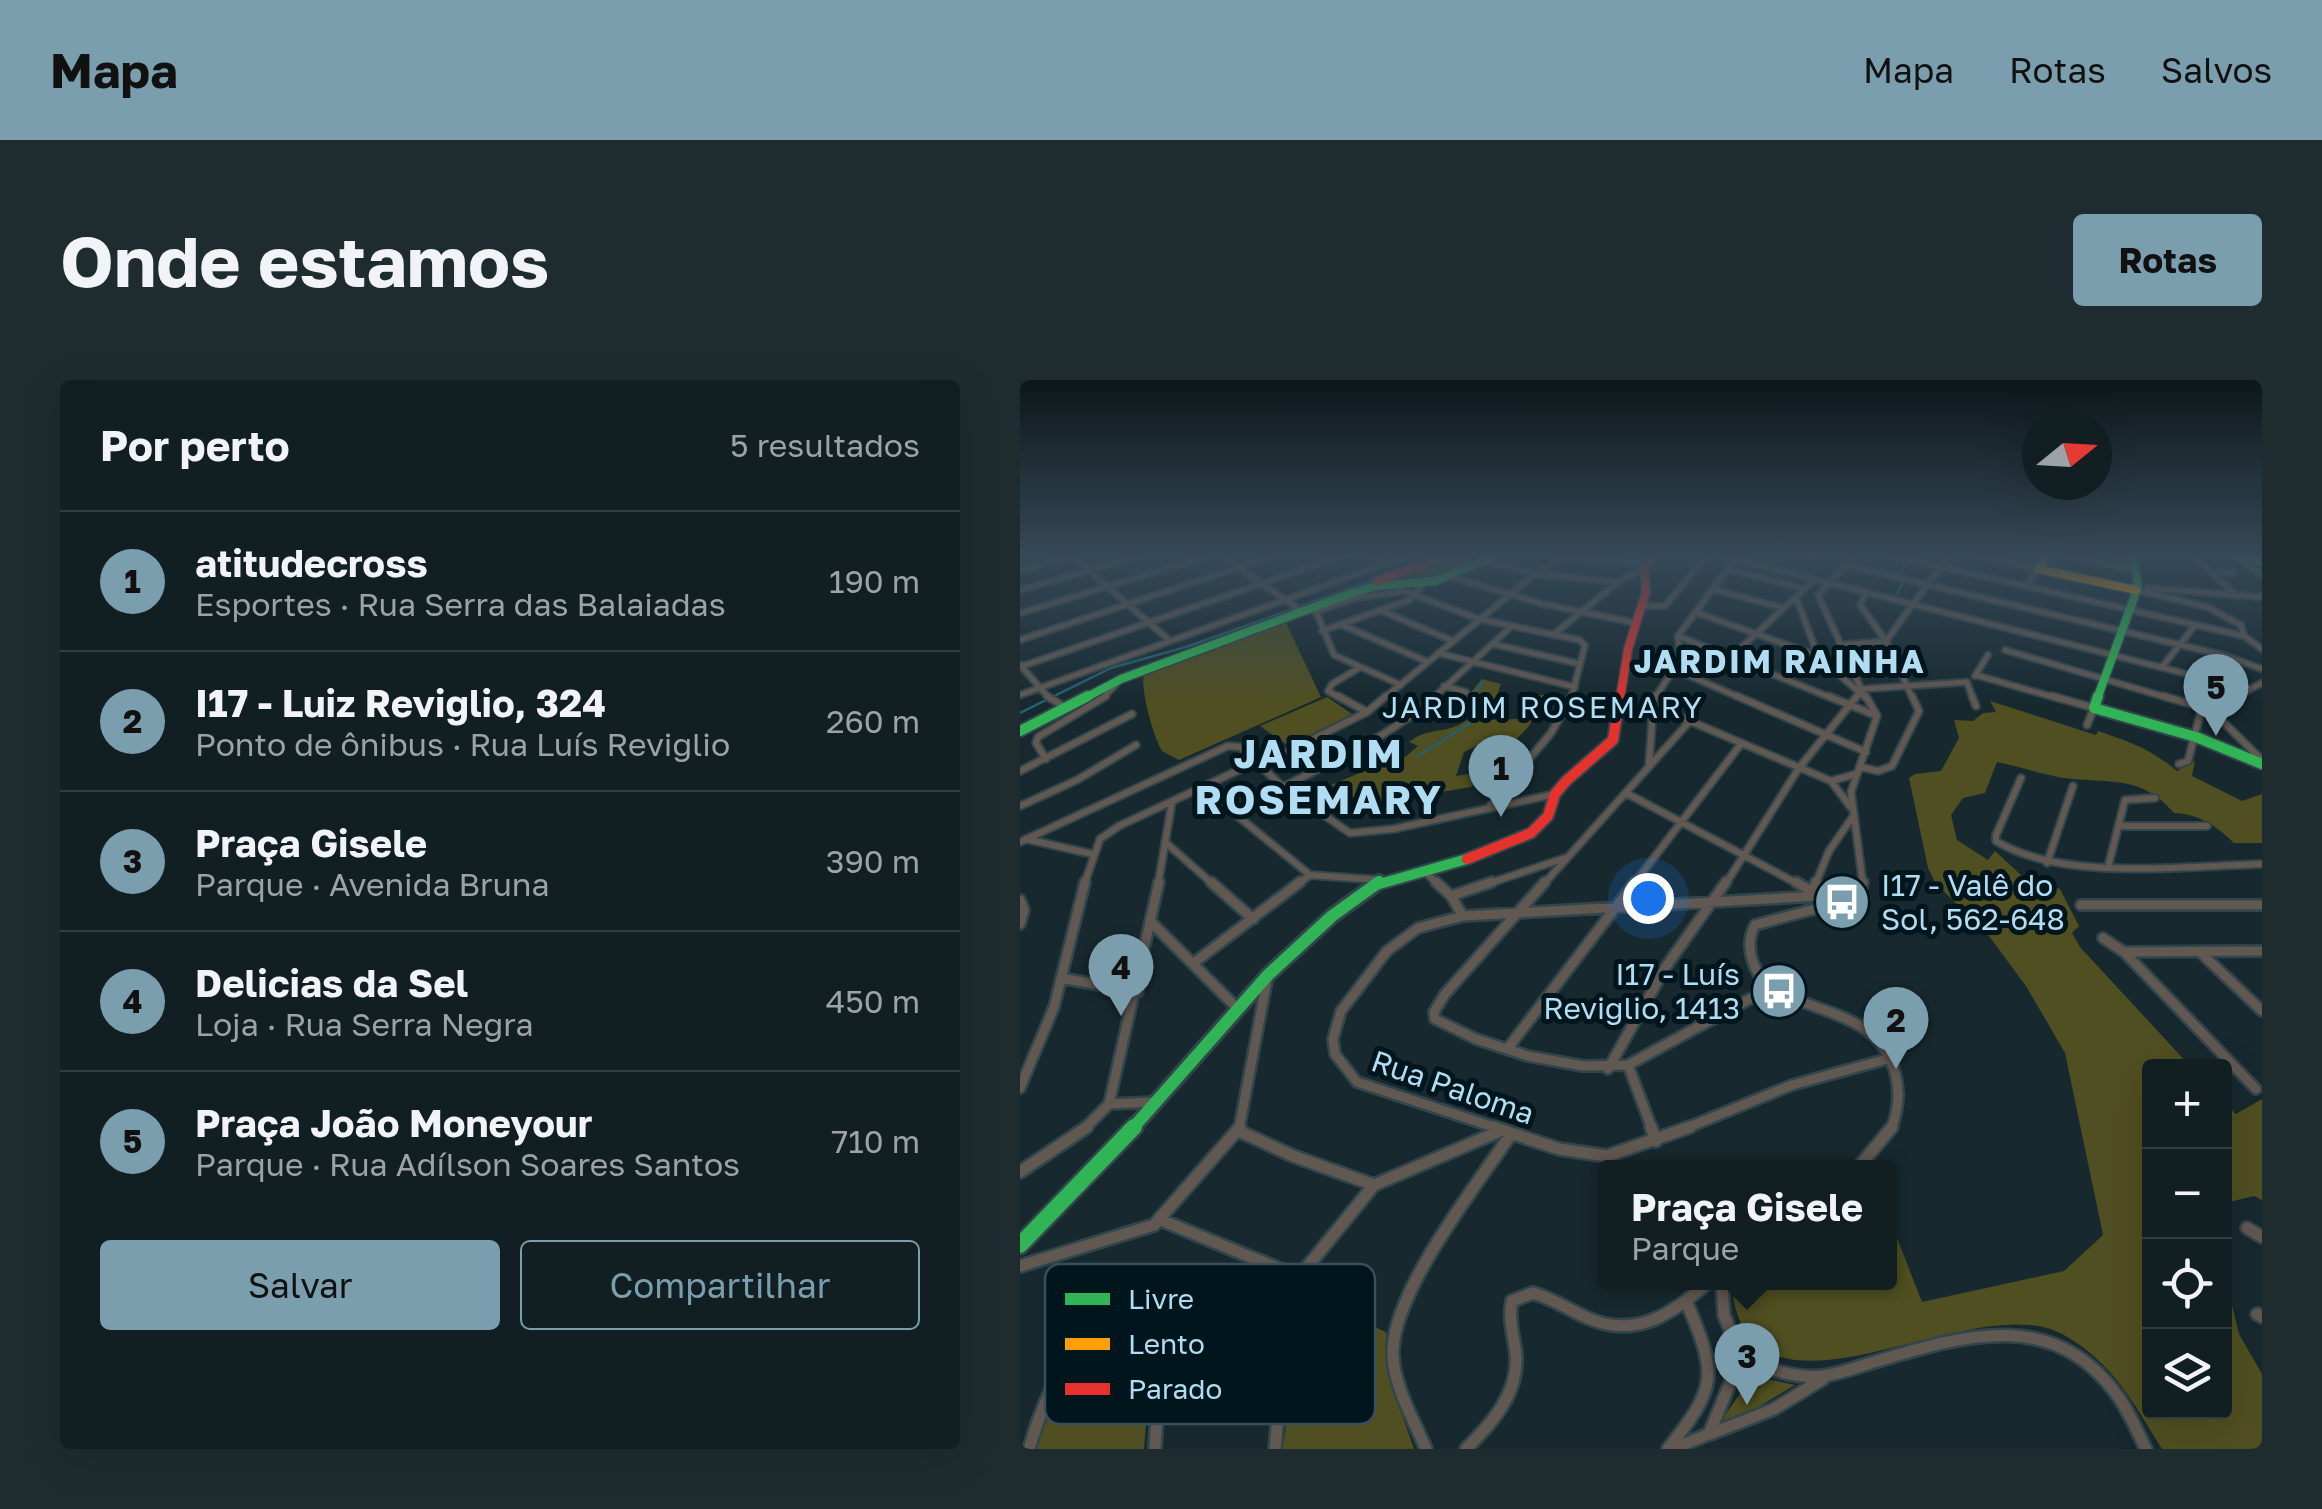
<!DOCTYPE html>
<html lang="pt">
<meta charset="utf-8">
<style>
:root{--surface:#111f23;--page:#1e2c30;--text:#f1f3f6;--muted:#9ca2a6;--line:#303d41;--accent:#7a9ead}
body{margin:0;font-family:"Golos Text",sans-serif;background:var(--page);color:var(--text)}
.controls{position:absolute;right:30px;bottom:30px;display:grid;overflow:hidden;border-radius:10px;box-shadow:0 10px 40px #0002}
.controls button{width:90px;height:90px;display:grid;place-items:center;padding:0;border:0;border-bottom:2px solid var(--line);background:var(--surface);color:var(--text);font:50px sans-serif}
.compass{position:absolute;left:1002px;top:30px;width:90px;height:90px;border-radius:50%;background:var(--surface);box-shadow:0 10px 40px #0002;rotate:72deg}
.you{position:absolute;left:628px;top:518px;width:35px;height:35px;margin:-25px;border:8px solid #fff;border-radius:50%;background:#1a73e8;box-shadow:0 0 0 15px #1a73e833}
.badge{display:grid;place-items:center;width:65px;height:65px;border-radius:50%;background:var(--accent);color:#111;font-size:32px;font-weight:700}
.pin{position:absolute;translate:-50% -82px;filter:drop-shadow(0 2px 5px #0008)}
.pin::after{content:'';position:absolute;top:52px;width:35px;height:30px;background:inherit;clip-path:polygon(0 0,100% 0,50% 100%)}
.popup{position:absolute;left:577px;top:780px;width:300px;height:130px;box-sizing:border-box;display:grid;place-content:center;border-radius:10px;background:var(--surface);filter:drop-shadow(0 2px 8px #0005);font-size:32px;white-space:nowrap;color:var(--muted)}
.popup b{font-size:38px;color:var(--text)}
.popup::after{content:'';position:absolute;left:50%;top:100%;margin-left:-20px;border:20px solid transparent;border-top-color:var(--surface)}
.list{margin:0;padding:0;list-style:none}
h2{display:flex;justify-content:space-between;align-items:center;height:130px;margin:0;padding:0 40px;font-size:42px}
h2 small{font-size:32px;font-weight:400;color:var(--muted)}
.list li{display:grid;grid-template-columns:65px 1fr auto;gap:30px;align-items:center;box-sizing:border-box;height:140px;padding:0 40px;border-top:2px solid var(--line)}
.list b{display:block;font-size:38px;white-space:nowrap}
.list p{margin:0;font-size:32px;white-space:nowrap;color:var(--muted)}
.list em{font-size:32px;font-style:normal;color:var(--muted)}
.actions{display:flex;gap:20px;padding:30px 40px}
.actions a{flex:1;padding:22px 0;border:2px solid var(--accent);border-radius:10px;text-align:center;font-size:35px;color:var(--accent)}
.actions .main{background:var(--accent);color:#111}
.icon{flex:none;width:55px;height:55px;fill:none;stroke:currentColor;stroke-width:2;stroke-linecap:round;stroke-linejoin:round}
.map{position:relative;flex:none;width:1242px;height:1069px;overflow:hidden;border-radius:10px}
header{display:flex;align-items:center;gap:60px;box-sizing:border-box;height:140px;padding:0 50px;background:var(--accent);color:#111}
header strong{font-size:48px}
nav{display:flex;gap:55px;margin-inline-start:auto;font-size:35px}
.intro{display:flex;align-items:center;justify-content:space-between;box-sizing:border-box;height:240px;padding:0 60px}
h1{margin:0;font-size:70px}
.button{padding:25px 45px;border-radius:10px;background:var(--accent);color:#111;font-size:35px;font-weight:700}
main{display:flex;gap:60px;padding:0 60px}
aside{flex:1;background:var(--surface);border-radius:10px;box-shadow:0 10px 40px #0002}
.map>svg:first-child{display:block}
</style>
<header>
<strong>Mapa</strong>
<nav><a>Mapa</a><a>Rotas</a><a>Salvos</a></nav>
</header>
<div class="intro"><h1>Onde estamos</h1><a class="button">Rotas</a></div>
<main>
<aside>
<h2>Por perto<small>5 resultados</small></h2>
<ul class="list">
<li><span class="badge">1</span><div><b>atitudecross</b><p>Esportes · Rua Serra das Balaiadas</p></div><em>190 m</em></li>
<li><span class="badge">2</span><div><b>I17 - Luiz Reviglio, 324</b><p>Ponto de ônibus · Rua Luís Reviglio</p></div><em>260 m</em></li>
<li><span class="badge">3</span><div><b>Praça Gisele</b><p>Parque · Avenida Bruna</p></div><em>390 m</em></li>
<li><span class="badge">4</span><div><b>Delicias da Sel</b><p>Loja · Rua Serra Negra</p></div><em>450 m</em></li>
<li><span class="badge">5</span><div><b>Praça João Moneyour</b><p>Parque · Rua Adílson Soares Santos</p></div><em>710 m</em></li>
</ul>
<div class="actions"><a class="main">Salvar</a><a>Compartilhar</a></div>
</aside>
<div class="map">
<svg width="1242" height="1069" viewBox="0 0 1242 1069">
<rect width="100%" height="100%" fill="#17292f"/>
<path fill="#4f4f21" d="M433,175H473L413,200L379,203L374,198Z
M265,241L301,317L159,380L142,371C133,356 120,309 124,293Z
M462,299L481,304L469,340L497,339L515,315H526L509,346L478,379L457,380L467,361L444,372L436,396L464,392L451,407L379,419L355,429L311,405L368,381L378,383L398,366L389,362C413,344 424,358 453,336L444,320Z
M307,317L332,334L269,366L240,346Z
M970,321L1076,355L1078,351C1110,362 1131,369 1157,391L1175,381L1172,396L1222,421L1242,414V463H1214C1198,447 1177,433 1154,433C1119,392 1086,405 1038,397C1017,393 997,386 977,382L965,413L943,418L931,435L937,460L968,480L975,471L1001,495L1040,509L1059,546L1052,553L1060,567L1170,686H1130V1032H1204L1205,897L1219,954L1242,994V1069H1142C1113,1022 1093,983 1044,955C952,903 733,1069 712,910L717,903L870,902V840L902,922L1044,891L1083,855L1045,673L1006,606L966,552L916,504L908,488L889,398L895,394L921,391L939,358L934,340L953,341L963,333L976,332Z
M1242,719V820L1234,816L1205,823V723L1216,734Z
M316,930L366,952L374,1012L394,1069H262C274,1025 254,985 267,941L288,943Z
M95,966C116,965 126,973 130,993L124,1069H13C27,1025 44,977 95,966Z
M732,996L775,1005L730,1032L701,1041Z"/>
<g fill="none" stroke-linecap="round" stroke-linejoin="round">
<path stroke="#265f73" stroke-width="2.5" d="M880,195L886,182
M876,216L884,201
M281,226L353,200
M0,333L91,288L166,267L273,229
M398,376L459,337L451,320L463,302"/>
<g stroke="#31454c" stroke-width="9">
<path id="street-far3" d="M51,175L150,261
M201,175L280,230
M349,175L365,184
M699,175L1183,298L1189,303L1185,319
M835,175L798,215L844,315
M870,175L1224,256L1242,269
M954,175L1018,189L1006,207
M1043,175L1107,189L1115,187
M1089,175L1113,180
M1172,175L1217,216
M1215,175L1242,195
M545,177L626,184
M465,181L515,194L598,202
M825,185L1203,275L1242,289
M706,189L785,209
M0,191L55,175
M1192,193H1214
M428,196L523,224L616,243
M367,205L459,239L559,260L565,265L551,319
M1127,208L1242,217
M692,209L763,228
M0,210L123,175
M1116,210L1187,227L1221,245L1224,256
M846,213L840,225L866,261L893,319
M776,217L798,276L847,319
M622,226H645L687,175
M290,228L297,234L314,275L381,305
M362,231L433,261
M295,232L339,217L378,212
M675,232L798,276
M0,233L192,175
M322,245L408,282
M302,251L389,220L404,203
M533,255L598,202L624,188
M658,256L814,319
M658,256L718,175
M0,260L256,175
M866,261L929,175
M473,264L556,283
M821,265L866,261
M985,270L1152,319
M418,273L555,307
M711,277L794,200
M0,285L30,319
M0,287L324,175
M1142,287L1175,245
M654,289L723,319
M956,295L1040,319
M955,296L968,275
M947,302L953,319
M424,306L446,312
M842,309L947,302
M0,315L390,175
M1217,316L1242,303
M82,319L101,299
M322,319L308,311L312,304L339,288
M363,319L515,194L546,175
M412,319L492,246
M634,319L660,280L658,256
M835,319L840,313"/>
</g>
<g stroke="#31454c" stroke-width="10">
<path id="street-far2" d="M27,316L43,326
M318,316L347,332
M717,316L846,372
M808,316L857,336
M952,316L956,326
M1032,316L1074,328L1067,345
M1143,316L1184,328
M1185,324L1242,380
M632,325L811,401L832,429
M26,379L16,363L18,357L86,316
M629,384L634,316
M1159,384L1168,381L1185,316
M239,386L347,332L366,316
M841,387L858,391L872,386L899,331L892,316
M0,391L112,334
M1001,398L976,455V461C1043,502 1165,486 1242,484
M811,401L836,394
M182,407L290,495L361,500
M263,407C315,380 371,356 415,316
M606,413L780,505
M0,426L57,400L116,365
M470,426L531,353L552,316
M1099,446H1187
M6,459L72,474
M0,462L208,366L220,367L263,407L330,453L373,449L535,414
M145,462L194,505
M1027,483L1053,406
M1089,483L1105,420L1135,418
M404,491L419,505
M64,505L80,459L99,446L236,382
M138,505L152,422
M277,505L290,495
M464,505L545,478
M523,505L669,342
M613,505L721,364
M705,505L779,388L837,316
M795,505L809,471L834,435
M843,505L831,412L857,336L846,316"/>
</g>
<g stroke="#31454c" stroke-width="14">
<path id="street-far1" d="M191,502L233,539
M416,502L431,516L443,536L799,516L823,518
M525,502L425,614L414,632L415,639L456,659L508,676L563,686L608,685L750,608
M776,502L799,516
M843,502L839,517L735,545C723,568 734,599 757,611C800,634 856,634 874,689C880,709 879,730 871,749
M792,511L796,502
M431,516L472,502
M0,520L4,530L0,544
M1061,525H1242
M443,536L398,548L367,571L321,631L313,659L315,674L337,702L480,749
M132,543L219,630
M1083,558L1104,572L1236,709
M1104,572L1242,571
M1180,572L1242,631
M175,582L280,502
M41,598L118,612
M488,668L615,502
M608,685L632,749
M588,689L647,585L706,502
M0,708L34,627L65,502
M89,724L135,722
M64,749L89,724L139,502
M219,749L247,600
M664,749L772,705L871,678"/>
</g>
<g stroke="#31454c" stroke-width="16">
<path id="street" d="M473,747L539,769L587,776L670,747
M631,747L636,761
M219,751L273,776L354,805
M838,788L872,747
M0,792L67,747
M141,840L279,897
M1227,848L1242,857
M0,886L134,845L220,747
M1237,934L1242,937
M721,977C746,989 774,999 802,996C821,994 842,985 861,980C947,954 1035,929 1097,1015C1109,1031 1117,1051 1126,1069
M690,1054L754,1029L803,999
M9,1069C22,1027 44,958 98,958C110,958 118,958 128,965L139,998L135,1069
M255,1069L259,1024L251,981L255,955L279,897L354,805L480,751
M406,1069C393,1038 371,1002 373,968C377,906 456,806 491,754
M446,1069C471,1044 499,1014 496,975C494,956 488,940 492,921L513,913C534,919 551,931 570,939C618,959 654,932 689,902
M648,1069C697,1006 698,997 667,923
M652,1069L689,1054L721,977L704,935L702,902"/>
</g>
<g stroke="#31454c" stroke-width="11">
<path id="fast-far3" d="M1214,175L1242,182
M63,319L101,299L332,213L357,206L415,201L476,175
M1077,319L1118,207L1113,175"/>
</g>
<g stroke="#31454c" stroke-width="14">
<path id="fast-far2" d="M1078,316L1074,328L1176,357L1242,384
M0,351L68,316
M356,505L447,479"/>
</g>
<g stroke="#31454c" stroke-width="18">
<path id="fast-far1" d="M112,749L248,595L312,536L359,502"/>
</g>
<g stroke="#31454c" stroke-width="21">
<path id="fast" d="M0,865L114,747"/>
</g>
<g stroke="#31454c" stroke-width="11">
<path id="slow" d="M790,175H795
M1026,175L1018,189L1116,210"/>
</g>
<g stroke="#31454c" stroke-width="11">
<path id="jam-far1" d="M357,201L429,175
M600,319L608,269L626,212L624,188L635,175"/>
</g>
<g stroke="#31454c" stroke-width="14">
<path id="jam" d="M447,479L511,453L528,436L535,414L546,401L593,360L600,316"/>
</g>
<use href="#street-far3" stroke="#625852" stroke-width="5"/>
<use href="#street-far2" stroke="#625852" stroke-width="6"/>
<use href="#street-far1" stroke="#625852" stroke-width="9"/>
<use href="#street" stroke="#625852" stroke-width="11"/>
<use href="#fast-far3" stroke="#30b455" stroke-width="8"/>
<use href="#fast-far2" stroke="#30b455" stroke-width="10"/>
<use href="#fast-far1" stroke="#30b455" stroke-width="12"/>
<use href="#fast" stroke="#30b455" stroke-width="16"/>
<use href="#slow" stroke="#ff9f0a" stroke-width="8"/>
<use href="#jam-far1" stroke="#e5322d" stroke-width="8"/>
<use href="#jam" stroke="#e5322d" stroke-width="10"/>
</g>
<linearGradient id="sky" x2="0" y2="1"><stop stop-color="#0d171a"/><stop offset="0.54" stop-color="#364958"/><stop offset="1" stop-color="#364958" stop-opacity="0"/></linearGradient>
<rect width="1242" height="325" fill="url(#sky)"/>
<defs>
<g id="bus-disc" transform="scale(2.875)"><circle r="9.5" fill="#7a9ead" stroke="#01151d"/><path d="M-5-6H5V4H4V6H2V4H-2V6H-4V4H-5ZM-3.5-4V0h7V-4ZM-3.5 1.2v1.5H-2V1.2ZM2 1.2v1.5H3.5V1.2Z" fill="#fff"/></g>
</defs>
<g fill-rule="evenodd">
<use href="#bus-disc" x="822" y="522"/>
<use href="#bus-disc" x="759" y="611"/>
</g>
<g text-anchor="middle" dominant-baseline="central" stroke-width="10" stroke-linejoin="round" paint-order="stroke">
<g font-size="30" letter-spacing="2.5" fill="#b0ddf1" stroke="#01151d">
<text x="523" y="327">JARDIM ROSEMARY</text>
</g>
<g font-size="30" fill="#b0ddf1" stroke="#01151d" text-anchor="start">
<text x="861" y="505">I17 - Valê do<tspan x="861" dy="34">Sol, 562-648</tspan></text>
<text x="720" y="594" text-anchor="end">I17 - Luís<tspan x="720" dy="34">Reviglio, 1413</tspan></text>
</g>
<g font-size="30" fill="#b0ddf1" stroke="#01151d">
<text transform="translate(433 707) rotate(19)">Rua Paloma</text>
</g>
<g font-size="32" font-weight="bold" letter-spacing="2.5" fill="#b0ddf1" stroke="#01151d">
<text x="760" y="281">JARDIM RAINHA</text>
</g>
<g font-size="40" font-weight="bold" letter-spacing="2.5" fill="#b0ddf1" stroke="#01151d">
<text x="299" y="373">JARDIM<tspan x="299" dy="46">ROSEMARY</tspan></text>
</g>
</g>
<rect x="25" y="884" width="330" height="160" rx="15" fill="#01151d" stroke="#36515d" stroke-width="2.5"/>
<rect x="45" y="913" width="45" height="12" fill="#30b455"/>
<rect x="45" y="958" width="45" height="12" fill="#ff9f0a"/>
<rect x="45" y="1003" width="45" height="12" fill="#e5322d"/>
<g font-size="28" fill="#b0ddf1">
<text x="108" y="929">Livre</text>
<text x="108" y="974">Lento</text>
<text x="108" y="1019">Parado</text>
</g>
</svg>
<div class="controls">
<button>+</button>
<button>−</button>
<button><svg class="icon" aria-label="locate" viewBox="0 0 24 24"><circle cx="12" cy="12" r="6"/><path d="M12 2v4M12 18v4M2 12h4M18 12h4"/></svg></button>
<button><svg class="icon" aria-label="layers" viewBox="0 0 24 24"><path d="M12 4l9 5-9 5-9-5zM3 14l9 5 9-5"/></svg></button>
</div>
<svg class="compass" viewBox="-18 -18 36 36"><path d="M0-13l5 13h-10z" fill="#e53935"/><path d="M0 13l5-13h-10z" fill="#9ca2a6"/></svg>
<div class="you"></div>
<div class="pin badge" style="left:481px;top:437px">1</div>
<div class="pin badge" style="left:876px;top:689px">2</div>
<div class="pin badge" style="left:727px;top:1025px">3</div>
<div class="popup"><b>Praça Gisele</b>Parque</div>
<div class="pin badge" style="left:101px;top:636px">4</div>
<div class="pin badge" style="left:1196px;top:356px">5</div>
</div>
</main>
